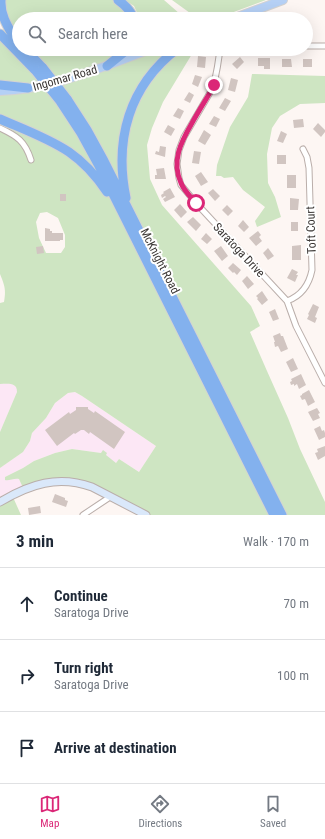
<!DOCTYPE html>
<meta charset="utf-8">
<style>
:root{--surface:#fff;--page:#f6f6f7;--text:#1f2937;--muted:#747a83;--line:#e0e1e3;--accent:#db2777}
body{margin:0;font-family:"Roboto Condensed",sans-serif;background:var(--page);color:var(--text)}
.stop{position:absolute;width:12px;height:12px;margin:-9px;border:3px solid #db2777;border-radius:50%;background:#fff}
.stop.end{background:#db2777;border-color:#fff;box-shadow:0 1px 4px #0008}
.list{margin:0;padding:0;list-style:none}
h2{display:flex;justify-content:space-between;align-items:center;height:52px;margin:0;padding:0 16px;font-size:17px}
h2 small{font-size:13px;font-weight:400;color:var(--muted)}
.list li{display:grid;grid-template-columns:26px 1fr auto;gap:12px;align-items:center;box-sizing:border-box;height:72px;padding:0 16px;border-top:1px solid var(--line)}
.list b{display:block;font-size:15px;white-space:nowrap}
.list p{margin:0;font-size:13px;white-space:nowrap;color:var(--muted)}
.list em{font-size:13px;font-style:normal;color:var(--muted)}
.icon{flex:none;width:22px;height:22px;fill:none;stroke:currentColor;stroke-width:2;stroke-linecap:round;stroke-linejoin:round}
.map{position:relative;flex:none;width:325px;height:515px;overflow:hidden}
.search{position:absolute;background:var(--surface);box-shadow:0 4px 16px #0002;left:12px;right:12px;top:12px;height:44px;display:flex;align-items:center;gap:10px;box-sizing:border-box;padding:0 14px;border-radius:22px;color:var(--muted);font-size:15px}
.sheet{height:268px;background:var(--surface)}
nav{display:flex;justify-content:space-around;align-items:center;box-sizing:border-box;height:56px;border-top:1px solid var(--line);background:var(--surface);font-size:11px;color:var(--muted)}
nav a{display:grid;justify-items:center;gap:2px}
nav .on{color:var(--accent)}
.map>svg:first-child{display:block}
</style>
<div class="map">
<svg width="325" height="515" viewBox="0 0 325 515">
<rect width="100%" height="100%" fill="#fdf6f3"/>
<path fill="#fce7f5" d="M9,383L14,385L17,388V392L0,432V384Z
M75,392L82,396L156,446L139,472L119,459L116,463L101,453L72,449L55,453L34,461L23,468L5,477V480L16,478L19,479L24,490L0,502V468L23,452L30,441L32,433L46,418L55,403L68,393Z"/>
<path fill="#cee5c2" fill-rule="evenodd" d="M1,0H118L134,19H19V43L15,39Z
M125,0H164L180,14L190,19H140L134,6Z
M172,0H266L215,19L190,13Z
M0,34L23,57L25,49H195L163,102L152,128L147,145L150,179L162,205L251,306L260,326L250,332L267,371L288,418L300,449L325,502V515H282L71,117L274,515H146L92,487L69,481L24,490L19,479C14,478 9,481 5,480V477L23,468L34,461L55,453L72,449L101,453L103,450L107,453L106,455L116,463L119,459L139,472L156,446L82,396L75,392L68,393L55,403L46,418L32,433L30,441L23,452L0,468V432L17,392C17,382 8,384 0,384V303L4,302C6,290 5,286 0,274ZM47,212L58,218L65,235V247L61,253H46L39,238L36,222L40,213Z
M252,74L325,76V103L300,104L280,116L272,128L267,154L268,183L275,197L281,217L257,227L255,221L265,207L243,190L233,177L224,178L221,176H216L217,165L230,127L248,97Z
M12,495L21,515H0V502Z"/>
<path fill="#d1c5c1" d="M198,56L206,57L205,68L197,67Z
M240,57L244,62L237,69L232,64Z
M258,58H270V69H264V66H258Z
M282,59H291L292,67H282Z
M303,59H312V67H303Z
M195,75L202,77L198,87L192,84Z
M231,78L238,80L235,92L228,90Z
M189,92L194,95L190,103L184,100Z
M225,98L231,101L225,111L219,108Z
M178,108L184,111L180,119L173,116Z
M214,116L220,119L216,127L209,124Z
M303,119L304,127L294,128L293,120Z
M318,123L325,130V132L321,137L313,129Z
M168,125L175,129L171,136L164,132Z
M204,130L211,135L205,145L198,141Z
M281,131L287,134L283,143L277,141Z
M160,146L166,147L165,157L155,154L156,151L159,152Z
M194,151L201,152L199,164L192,163Z
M277,155H286V164H277Z
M164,168L166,179H155V175H157L156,169Z
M201,172L208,182L201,186L195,176Z
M287,175H296V188H287Z
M170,188L175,197L165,202L163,199L166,197L165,196L162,198L161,195L164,193L163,192Z
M213,189L220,196L215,201L208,193Z
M60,194H66V201H60Z
M290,198L299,199L298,210H290Z
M180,204L187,212L181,218L174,210Z
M227,205L233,211L228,216L222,210Z
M193,217L201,225L196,231L187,222Z
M243,220L249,227L244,232L238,226Z
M291,222H298V231H291Z
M45,228L50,229V231H52V233H63V240H60V241H45Z
M258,231L261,235L259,237L262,241L256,246L249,238Z
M206,233L212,239L207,244L201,239Z
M301,245V260H292V246Z
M43,246L44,253L37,254L36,247Z
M221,246L228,256L222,261L214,251Z
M268,248L274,256L268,260L263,253Z
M233,263L241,270L237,275L234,272L233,273L228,268Z
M292,269L298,272L296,275H298L295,282L287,278Z
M247,276L254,284L248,289L242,281Z
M262,291L268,300L262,305L257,299L258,298L256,296Z
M313,304L319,307L315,317L317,318L315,323L307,319L309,315L308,314Z
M275,309L279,319L273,321L269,312Z
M280,333L281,336H283L288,349L281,352L278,346L275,347L274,342H275L273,336Z
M293,358L298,369L291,372L286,362Z
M301,374L306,385L299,389L297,384L294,386V384L291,385L290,382L292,381L291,379Z
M309,390L315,402L308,406L305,399L302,400L300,396L302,395V394Z
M76,407H88V409L94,413L95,411L125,432L114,449L90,432L89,434L84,430H81L75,434L74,433L57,446L45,430L69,412L70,414L76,410Z
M317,408L320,413L318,414L320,418L313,421L308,412Z
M320,426L322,431L324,430L325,433V437L319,440L314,429Z
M325,446V456L318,460L315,453L318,452L317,449Z
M55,494L65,498V500L68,501L66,507L52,502Z
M40,506L41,513L29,515L28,508Z"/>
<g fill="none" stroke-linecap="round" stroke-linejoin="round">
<g stroke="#baaeaa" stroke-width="7">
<path id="street" d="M306,46H325
M220,49C218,63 217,77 211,91L184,137L179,150L177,164L179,178L181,185L196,203L287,301L296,326L325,383
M0,128C17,136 25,141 31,160
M287,301C301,296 309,285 312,270L309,168L307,157L303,149
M83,515L110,497"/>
</g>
<g stroke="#baaeaa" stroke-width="9">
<path id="secondary" d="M0,502C30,484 58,475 92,487L146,515"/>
</g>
<g stroke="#d4d3d2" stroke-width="10">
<path id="primary" d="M232,19L283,0
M0,91C53,89 102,67 151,49"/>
</g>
<g stroke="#d4d3d2" stroke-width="11">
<path id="highway" d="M1,0C0,15 8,27 15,39
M118,0C125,5 131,11 134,19
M0,34L35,70
M25,49L43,68
M107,66L128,49
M0,85L28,88
M67,99L87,130L104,161L282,515
M60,101L81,133L98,164L274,515
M0,119C23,129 48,138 69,152C85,163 97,177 107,192
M126,198C114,140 129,86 177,49"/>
</g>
<use href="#street" stroke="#fff" stroke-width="5"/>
<use href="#secondary" stroke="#dae8fa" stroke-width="7"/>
<use href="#primary" stroke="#b5d0f5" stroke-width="8"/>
<use href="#highway" stroke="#83b1ee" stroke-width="9"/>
<g stroke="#d4d3d2" stroke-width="11" stroke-linecap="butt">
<path id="highway-bridge" d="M43,68L67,99
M35,70L60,101"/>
</g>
<use href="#highway-bridge" stroke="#83b1ee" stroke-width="9"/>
</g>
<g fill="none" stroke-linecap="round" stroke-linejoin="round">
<path stroke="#db2777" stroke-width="5" d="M196,203C191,197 184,191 181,183C171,161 181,142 192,123C198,112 205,101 211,91L214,85"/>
</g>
<g text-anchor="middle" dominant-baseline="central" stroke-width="4" stroke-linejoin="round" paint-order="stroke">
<g font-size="12" fill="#3a3634" stroke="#fff">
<text transform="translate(65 78) rotate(-16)">Ingomar Road</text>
<text transform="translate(311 230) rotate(-92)">Toft Court</text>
<text transform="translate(239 250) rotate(47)">Saratoga Drive</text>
<text transform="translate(160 261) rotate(63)">McKnight Road</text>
</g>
</g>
</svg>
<div class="stop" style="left:196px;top:203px"></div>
<div class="stop end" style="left:214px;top:85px"></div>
<div class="search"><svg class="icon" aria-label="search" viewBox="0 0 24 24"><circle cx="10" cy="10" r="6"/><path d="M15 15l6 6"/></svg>Search here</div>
</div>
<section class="sheet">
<h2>3 min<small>Walk · 170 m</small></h2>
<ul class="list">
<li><svg class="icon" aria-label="ahead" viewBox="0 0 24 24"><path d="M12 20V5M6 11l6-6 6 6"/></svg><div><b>Continue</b><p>Saratoga Drive</p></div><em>70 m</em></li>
<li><svg class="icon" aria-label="right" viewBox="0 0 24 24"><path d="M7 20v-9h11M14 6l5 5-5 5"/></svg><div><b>Turn right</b><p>Saratoga Drive</p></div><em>100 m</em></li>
<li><svg class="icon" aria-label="arrive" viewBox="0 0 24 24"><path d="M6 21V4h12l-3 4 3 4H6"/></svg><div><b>Arrive at destination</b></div></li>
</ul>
</section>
<nav>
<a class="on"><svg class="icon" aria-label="map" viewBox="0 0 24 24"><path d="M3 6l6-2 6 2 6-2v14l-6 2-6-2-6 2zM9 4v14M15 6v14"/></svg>Map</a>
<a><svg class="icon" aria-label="directions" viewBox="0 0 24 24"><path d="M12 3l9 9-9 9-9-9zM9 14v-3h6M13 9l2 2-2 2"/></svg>Directions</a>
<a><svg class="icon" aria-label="saved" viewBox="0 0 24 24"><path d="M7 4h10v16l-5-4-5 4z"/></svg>Saved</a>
</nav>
